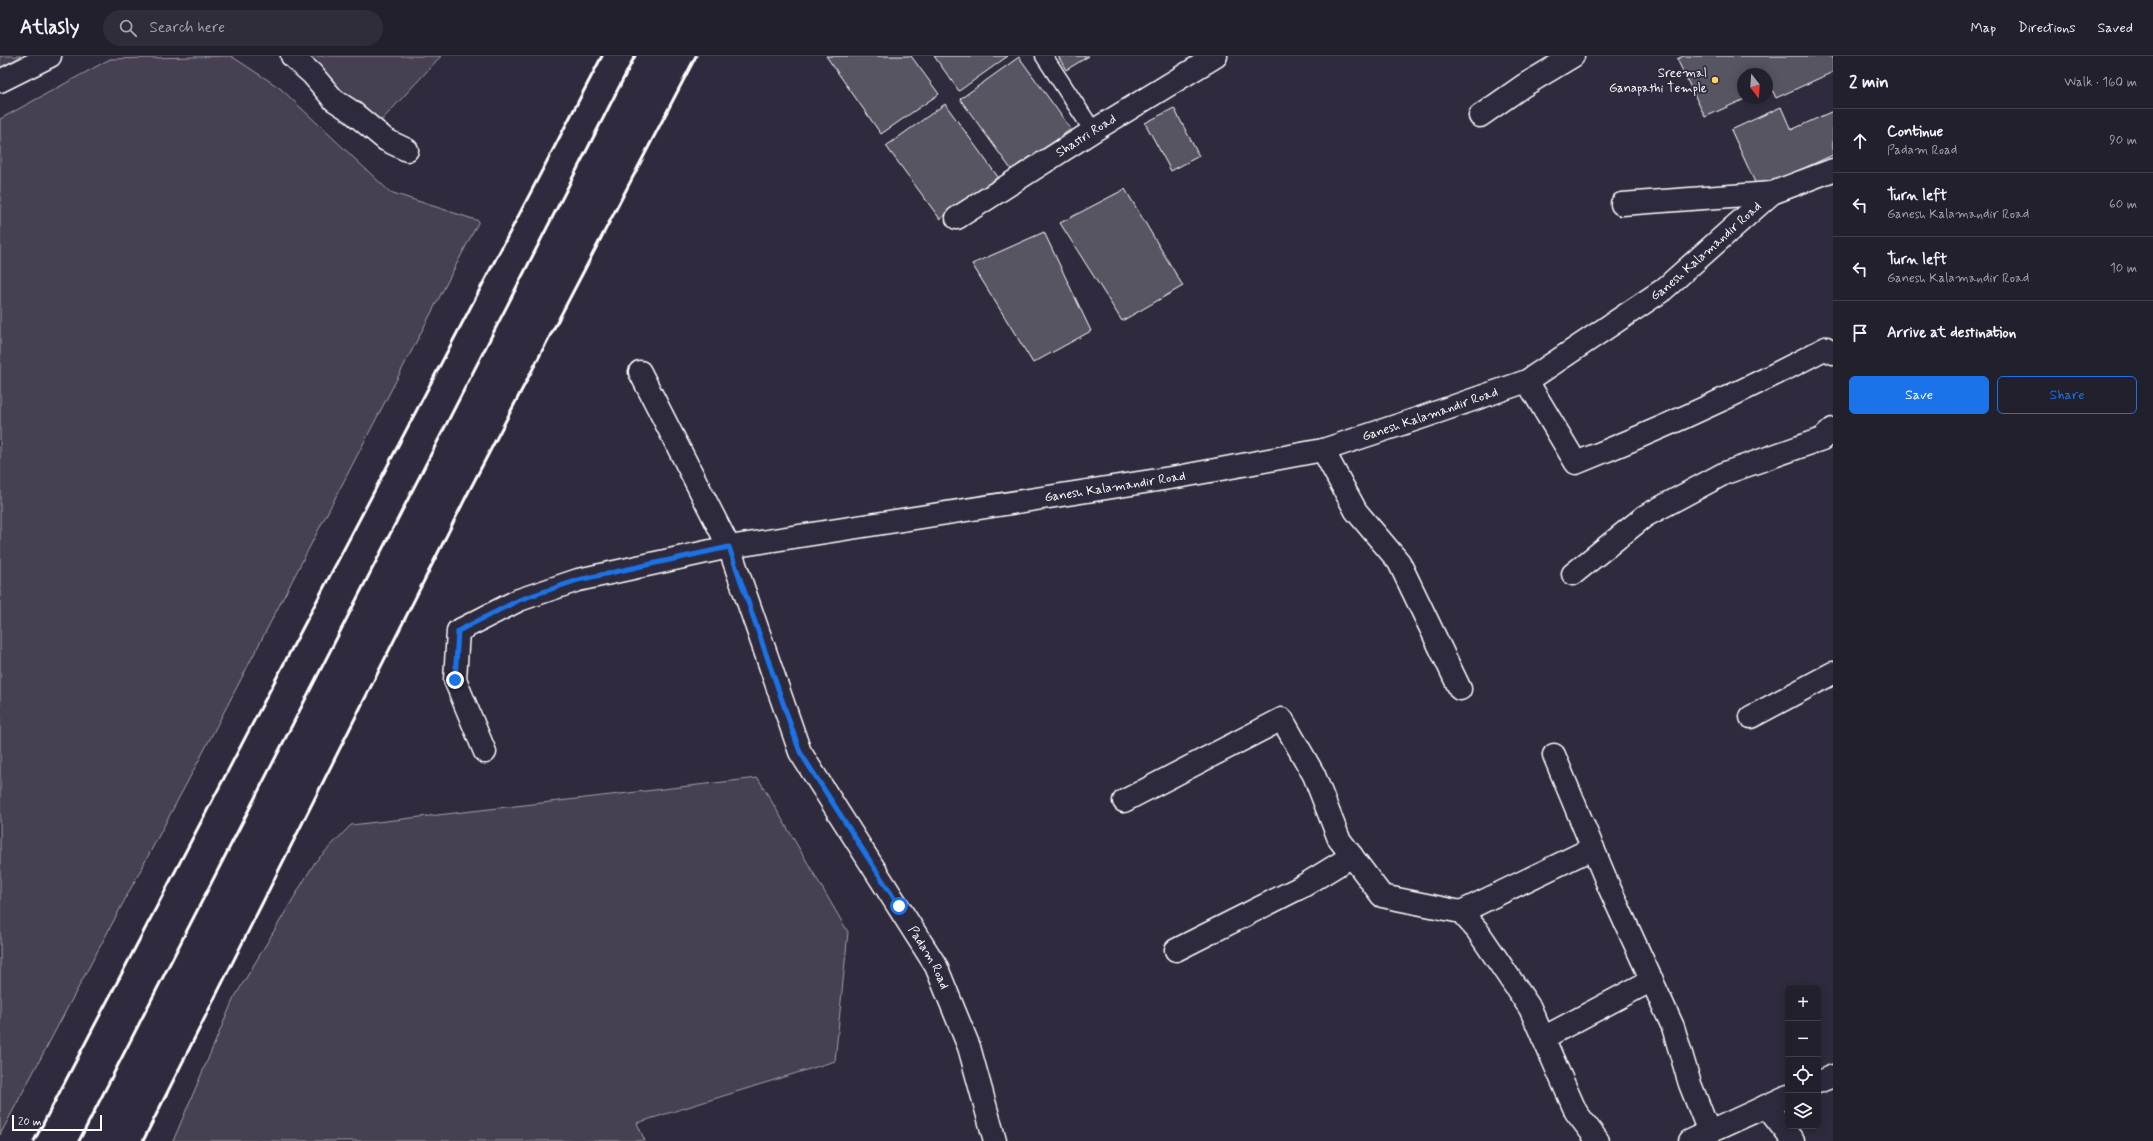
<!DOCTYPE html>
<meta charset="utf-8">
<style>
:root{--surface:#23202e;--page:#2f2d3a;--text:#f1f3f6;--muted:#a3a3aa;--line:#403e4a;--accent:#1a73e8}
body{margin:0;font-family:Mynerve,sans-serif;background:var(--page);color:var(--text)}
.controls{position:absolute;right:12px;bottom:12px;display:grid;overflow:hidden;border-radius:6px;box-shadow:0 2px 10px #0003}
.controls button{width:36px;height:36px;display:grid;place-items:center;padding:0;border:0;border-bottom:1px solid var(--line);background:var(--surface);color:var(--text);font:20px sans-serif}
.compass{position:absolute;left:1737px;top:12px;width:36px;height:36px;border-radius:50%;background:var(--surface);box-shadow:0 2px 10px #0003;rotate:163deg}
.scale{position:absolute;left:12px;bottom:10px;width:90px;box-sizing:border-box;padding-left:4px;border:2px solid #fff;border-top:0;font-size:11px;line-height:14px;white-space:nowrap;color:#fff;-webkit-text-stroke:3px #2f2a3d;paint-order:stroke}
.stop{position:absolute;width:12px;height:12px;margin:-9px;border:3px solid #1a73e8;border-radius:50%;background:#fff}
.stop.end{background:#1a73e8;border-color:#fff;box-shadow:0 1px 4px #0008}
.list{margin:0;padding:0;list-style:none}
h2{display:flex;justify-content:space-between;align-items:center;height:52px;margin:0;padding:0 16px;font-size:17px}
h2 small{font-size:13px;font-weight:400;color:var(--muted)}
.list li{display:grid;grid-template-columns:26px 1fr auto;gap:12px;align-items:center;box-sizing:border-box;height:64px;padding:0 16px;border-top:1px solid var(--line)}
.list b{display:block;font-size:15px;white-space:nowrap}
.list p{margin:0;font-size:13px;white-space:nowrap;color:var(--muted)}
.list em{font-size:13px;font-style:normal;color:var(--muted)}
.actions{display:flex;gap:8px;padding:12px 16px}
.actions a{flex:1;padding:9px 0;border:1px solid var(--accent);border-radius:6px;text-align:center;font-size:14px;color:var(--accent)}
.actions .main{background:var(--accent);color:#fff}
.icon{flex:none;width:22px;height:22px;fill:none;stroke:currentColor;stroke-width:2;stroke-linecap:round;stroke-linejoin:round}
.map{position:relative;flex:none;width:1833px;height:1085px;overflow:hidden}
header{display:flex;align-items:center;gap:24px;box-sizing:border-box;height:56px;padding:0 20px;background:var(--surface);border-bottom:1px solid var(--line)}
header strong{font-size:19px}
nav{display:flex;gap:22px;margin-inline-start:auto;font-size:14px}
.search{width:280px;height:36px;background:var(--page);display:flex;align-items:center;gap:10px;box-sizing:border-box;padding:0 14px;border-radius:22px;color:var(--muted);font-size:15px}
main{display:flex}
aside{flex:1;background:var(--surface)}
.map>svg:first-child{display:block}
</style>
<header>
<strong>Atlasly</strong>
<div class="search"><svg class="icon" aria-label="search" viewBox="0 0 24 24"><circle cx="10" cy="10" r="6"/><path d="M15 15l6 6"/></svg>Search here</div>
<nav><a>Map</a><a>Directions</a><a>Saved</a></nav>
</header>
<main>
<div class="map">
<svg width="1833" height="1085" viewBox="0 0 1833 1085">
<rect width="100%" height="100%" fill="#2f2a3d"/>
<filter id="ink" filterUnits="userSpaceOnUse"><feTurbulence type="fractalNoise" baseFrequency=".025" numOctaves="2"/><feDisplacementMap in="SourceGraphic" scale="8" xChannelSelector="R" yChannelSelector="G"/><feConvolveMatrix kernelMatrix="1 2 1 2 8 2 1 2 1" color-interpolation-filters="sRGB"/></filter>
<g filter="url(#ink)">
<path fill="#464152" stroke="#a2a0a8" d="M0,0H21L0,12Z
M231,0L280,32L390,136L479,165L199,704L0,1079V63L110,3Z
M307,0H441L380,66L339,32Z
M758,722L848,876L835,1005L637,1067L645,1085H173L233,944L315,806L351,769Z"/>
<path fill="#595564" stroke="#fff" d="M826,0H911L939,38L881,78Z
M934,0H1008L959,35Z
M1058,0H1089L1066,14Z
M1683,0H1833V16L1776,42L1771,31L1767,33V18H1743V42H1747L1705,61L1677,3Z
M1019,1L1071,73L1013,116L960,43Z
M945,48L998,121L940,163L886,90Z
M1781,51L1791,74L1833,55V99L1758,133L1731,74Z
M1174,52L1199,100L1171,115L1145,67Z
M1125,133L1183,230L1122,265L1060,167Z
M1044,176L1091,275L1033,307L972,208Z"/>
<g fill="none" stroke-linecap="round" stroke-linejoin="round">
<g stroke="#fff" stroke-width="19">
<path id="service" d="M1044,0L1093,75"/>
</g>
<g stroke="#fff" stroke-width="25">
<g id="minor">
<path d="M292,0L312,18L334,44L351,55L386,84L407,94"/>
<path d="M0,25L50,0"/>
<path d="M1480,60L1523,30L1573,0"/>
<path d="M1622,148L1772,137"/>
<path id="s1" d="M957,162L1093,75L1216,0"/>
<path id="s2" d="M640,316L729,491L800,696L936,910L969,991L995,1085"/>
<path d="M1527,325L1576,407C1661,373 1745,335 1826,292L1833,297"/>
<path d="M1323,394L1356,455L1399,506L1460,633"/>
<path d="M1573,518L1645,460L1725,417L1822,383L1833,373"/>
<path d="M1751,661L1833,617"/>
<path id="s3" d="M485,696L455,624L458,575L519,544L578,524L729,491L1183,420L1323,394L1423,361L1527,325L1663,234L1772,137L1833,114"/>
<path d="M1554,699L1609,831L1673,971L1690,1028L1709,1076"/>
<path d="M1124,745L1282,663L1314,719L1339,783L1382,840L1461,856L1477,874L1530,952L1576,1056L1598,1085"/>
<path d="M1461,856L1593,792"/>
<path d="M1176,894L1303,830L1352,800"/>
<path d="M1543,982L1652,924"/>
<path d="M1818,1026L1833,1020"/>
<path d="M1766,1050L1793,1085"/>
<path d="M1690,1085L1788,1040"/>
</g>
</g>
<use href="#service" stroke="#2f2a3d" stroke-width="16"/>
<use href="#minor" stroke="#2f2a3d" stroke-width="22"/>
<path stroke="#fff" stroke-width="3" d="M34,1085L602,0
M79,1085L635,0
M143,1085L468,437L696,0"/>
</g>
</g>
<g fill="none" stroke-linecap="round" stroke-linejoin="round" filter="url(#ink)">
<path stroke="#1a73e8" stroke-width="5" d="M455,624L458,575L519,544L578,524L729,491L800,696L899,850"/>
</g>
<circle fill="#ffd166" stroke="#2f2a3d" stroke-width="1.5" cx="1715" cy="24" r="4"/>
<g text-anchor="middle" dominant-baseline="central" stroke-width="3.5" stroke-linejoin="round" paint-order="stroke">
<g font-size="13" fill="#fff" stroke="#2f2a3d" text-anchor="end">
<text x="1707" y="17">Sreemal<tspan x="1707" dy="15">Ganapathi Temple</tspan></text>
</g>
<g font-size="13" fill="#fff" stroke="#2f2a3d">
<text stroke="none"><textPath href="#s1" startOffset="153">Shastri Road</textPath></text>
<text stroke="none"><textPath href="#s3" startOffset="1451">Ganesh Kalamandir Road</textPath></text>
<text stroke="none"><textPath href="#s3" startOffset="1127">Ganesh Kalamandir Road</textPath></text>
<text stroke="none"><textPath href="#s3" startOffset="803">Ganesh Kalamandir Road</textPath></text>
<text stroke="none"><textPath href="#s2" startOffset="656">Padam Road</textPath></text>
</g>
</g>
</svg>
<div class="controls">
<button>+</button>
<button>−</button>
<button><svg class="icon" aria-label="locate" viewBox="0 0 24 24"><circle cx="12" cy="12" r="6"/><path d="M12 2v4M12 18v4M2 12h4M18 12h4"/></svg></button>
<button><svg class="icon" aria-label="layers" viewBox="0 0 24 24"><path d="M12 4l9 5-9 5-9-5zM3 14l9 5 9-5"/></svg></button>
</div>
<svg class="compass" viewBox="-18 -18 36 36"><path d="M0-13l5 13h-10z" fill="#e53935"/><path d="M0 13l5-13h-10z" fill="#a3a3aa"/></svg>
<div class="scale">20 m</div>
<div class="stop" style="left:899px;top:850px"></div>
<div class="stop end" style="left:455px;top:624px"></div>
</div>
<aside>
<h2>2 min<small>Walk · 160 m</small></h2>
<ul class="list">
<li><svg class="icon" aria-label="ahead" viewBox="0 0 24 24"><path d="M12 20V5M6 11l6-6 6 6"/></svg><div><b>Continue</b><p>Padam Road</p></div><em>90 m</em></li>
<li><svg class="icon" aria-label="left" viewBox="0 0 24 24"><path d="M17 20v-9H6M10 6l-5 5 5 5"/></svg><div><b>Turn left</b><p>Ganesh Kalamandir Road</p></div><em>60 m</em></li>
<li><svg class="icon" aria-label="left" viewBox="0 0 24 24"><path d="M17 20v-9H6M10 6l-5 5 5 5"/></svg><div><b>Turn left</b><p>Ganesh Kalamandir Road</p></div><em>10 m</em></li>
<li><svg class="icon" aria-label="arrive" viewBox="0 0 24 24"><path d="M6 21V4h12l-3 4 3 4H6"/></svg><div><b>Arrive at destination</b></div></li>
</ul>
<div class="actions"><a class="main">Save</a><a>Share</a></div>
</aside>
</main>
